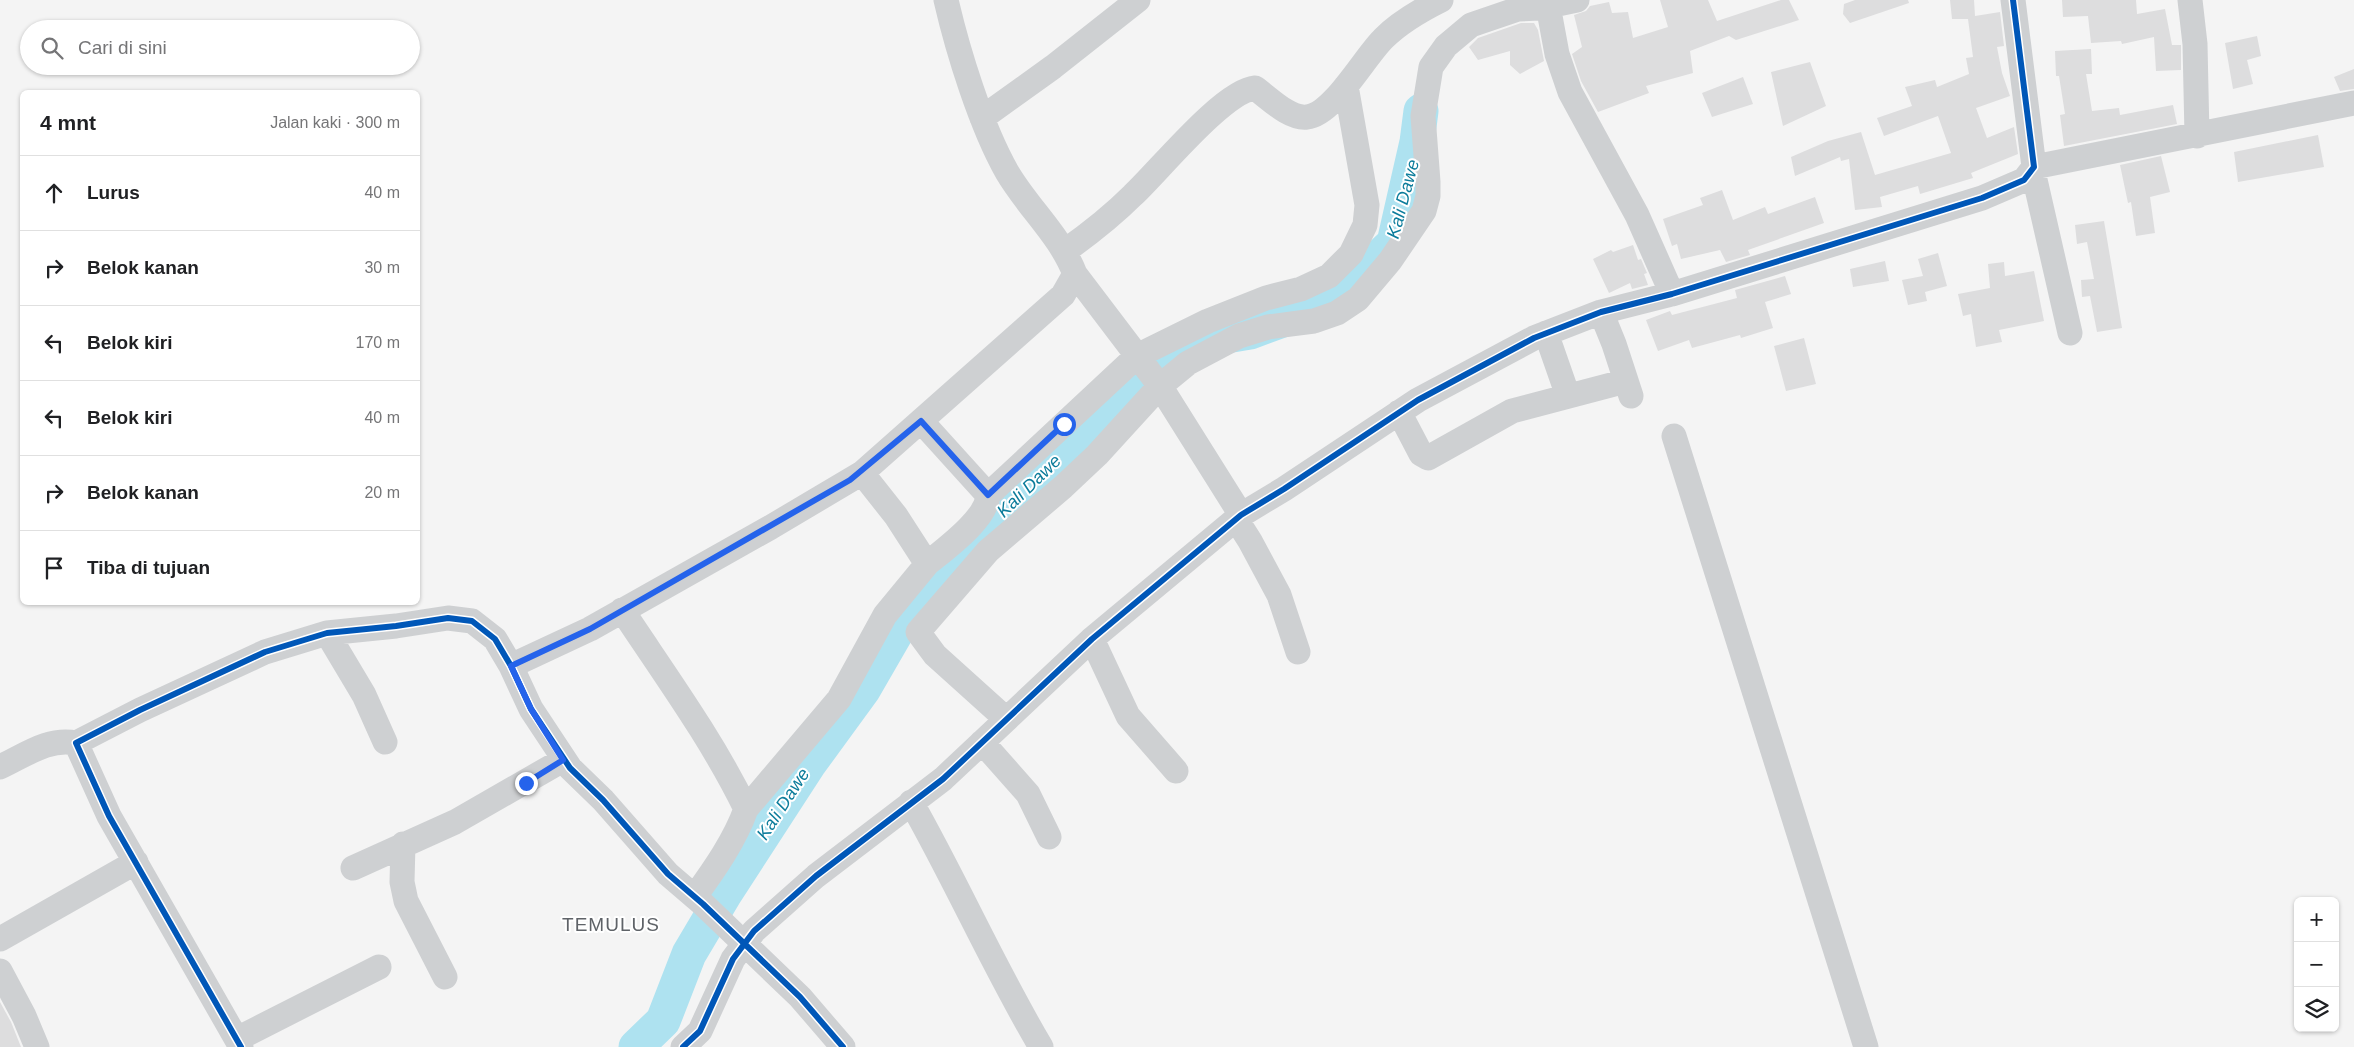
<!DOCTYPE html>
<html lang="id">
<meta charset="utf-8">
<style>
:root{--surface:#fff;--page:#f6f6f6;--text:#202124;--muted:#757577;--line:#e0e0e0}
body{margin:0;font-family:Arial,sans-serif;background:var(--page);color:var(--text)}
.controls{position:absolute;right:15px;bottom:15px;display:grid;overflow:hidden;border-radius:8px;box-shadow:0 1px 4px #0004}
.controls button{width:45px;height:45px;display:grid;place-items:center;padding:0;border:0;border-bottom:1px solid var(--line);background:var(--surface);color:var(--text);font:25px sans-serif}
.stop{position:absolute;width:15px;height:15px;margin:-11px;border:4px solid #2563eb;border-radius:50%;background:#fff}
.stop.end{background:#2563eb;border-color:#fff;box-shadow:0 1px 5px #0008}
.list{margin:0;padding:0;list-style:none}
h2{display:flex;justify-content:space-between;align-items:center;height:65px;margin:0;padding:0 20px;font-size:21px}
h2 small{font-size:16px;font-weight:400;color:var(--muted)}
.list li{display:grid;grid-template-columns:32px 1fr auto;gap:15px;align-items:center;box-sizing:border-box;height:75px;padding:0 20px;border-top:1px solid var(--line)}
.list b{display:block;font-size:19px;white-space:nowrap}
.list em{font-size:16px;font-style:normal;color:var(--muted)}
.icon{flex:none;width:28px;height:28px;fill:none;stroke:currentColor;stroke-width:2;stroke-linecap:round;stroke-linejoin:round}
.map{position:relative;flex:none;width:2354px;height:1047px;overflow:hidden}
.search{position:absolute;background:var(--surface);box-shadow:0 1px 4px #0004;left:20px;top:20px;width:400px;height:55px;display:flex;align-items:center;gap:12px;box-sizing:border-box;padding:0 18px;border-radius:28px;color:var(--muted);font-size:19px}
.panel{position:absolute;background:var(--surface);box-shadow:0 1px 4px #0004;left:20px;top:90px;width:400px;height:515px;border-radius:8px}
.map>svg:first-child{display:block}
</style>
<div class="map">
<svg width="2354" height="1047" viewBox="0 0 2354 1047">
<rect width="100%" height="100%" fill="#f4f4f4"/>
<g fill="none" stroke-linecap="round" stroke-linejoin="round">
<path stroke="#aee2f0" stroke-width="35" d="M636,1047L663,1021L689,954L724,895L809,764L863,690L904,619L953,558L1037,481L1142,370L1191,342L1250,332L1321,306L1357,278L1394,243L1417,142L1421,111"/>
</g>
<path fill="#ddddde" d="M1660,0H1708L1717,21L1781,0H1789L1799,20L1736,40L1729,36L1690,51L1693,73L1646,86L1649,93L1598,112L1581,81L1572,54L1582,47L1574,15L1586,11L1590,6L1609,2L1612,13L1628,12L1633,38L1668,27Z
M1855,0H1908L1909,3L1850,23L1843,14L1844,4Z
M1950,0H1974L1975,16L2000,12L2004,46L1997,47L2002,73L2010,96L1976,108L1987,138L2014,127L2018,154L1971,173L1973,178L1920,194L1918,186L1880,197L1882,207L1855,210L1849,159L1841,161L1840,157L1795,176L1791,157L1828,141L1861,132L1875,175L1951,153L1938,116L1884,136L1877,118L1912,106L1905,87L1935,80L1937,87L1969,74L1966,58L1973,57L1968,19H1952Z
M2062,0H2136L2137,14L2165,9L2172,45H2181V70L2156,71L2154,37L2122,44L2121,41L2091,43L2088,16L2063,17Z
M1521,23H1534L1538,30L1544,61L1520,74L1510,65V51L1478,60L1469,47L1478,38Z
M2257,36L2261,56L2247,60L2253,84L2233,89L2225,43Z
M2091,49L2092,74H2086L2092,111L2119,108L2120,115L2173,105L2177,124L2064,146L2060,115L2065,114L2059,76H2056L2055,51Z
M1810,62L1826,106L1783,126L1771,72Z
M2354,69V89L2340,91L2334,77Z
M1743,77L1753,104L1712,117L1702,93Z
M2318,135L2324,167L2238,182L2234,152Z
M2161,156L2170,192L2150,197L2155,233L2136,236L2131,202L2128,203L2120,165Z
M1722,190L1733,220L1765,207L1768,214L1815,197L1824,223L1748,250L1750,255L1726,262L1720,250L1681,259L1677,244L1672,246L1663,219L1703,205L1700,198Z
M2104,221L2122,328L2097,332L2090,296L2082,297L2081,280L2094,279L2087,242L2077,244L2075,225Z
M1633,245L1638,260L1641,259L1647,273L1644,274L1648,285L1632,289L1630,283L1609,293L1593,259L1611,250L1613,252Z
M1938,253L1947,286L1925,292L1927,301L1908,305L1902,280L1923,276L1918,259Z
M1885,261L1889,281L1853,287L1850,269Z
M2004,262L2005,276L2034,271L2044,321L1999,330L2002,342L1976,347L1971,314L1963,316L1958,294L1990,288L1988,264Z
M1785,276L1791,294L1765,302L1773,328L1741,338L1740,335L1692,348L1689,340L1658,351L1646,320L1670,311L1672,315L1737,298L1735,290Z
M1804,338L1816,384L1786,391L1774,346Z
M0,1002L11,1022L21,1047H0Z"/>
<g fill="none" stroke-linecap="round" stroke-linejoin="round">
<path stroke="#ced0d2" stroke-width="25" d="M1547,0L1557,54L1570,92L1637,215L1672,294
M2190,0L2195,44L2197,136
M982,118L1053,67L1138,0
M2034,167L2354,103
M2033,171L2070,333
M1065,251C1089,234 1112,216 1133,195C1158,172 1223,91 1255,88C1269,98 1289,119 1307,117C1333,115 1365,56 1384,38C1399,23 1421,10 1441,0
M1075,274L1160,386L1241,515
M1601,312L1614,344L1631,396
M1546,333L1568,396
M1399,412L1421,454L1428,458L1512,411L1626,381
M921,421L988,495C987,519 945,549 927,564
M1674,436L1866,1047
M988,495L1137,356L1208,321L1266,298L1301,289L1329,276L1351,254L1365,225L1367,205L1346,86
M1236,519L1250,541L1279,595L1298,652
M622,610C665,675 712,739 746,809C735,840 714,870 695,896
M327,633L364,695L385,742
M1092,639L1128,716L1176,771
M511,666L590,629L771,527L862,473L1063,295L1075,274C1060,235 1028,208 1007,172C981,126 958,52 946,0
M1006,719L935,655L918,632L988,551L1063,487L1097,455L1160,386L1188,363L1239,336L1268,327L1314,321L1337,313L1358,299L1390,261L1424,211L1428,196V182L1423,116L1431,67L1446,46L1471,25L1518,9L1539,8L1577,0
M982,742L1028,794L1049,837
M0,767C24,756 49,737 76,743
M911,802C957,883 994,968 1041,1047
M746,809L839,699L885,615L927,564L896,516L862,473
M403,844L402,882L406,901L445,977
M353,868L455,822L563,760
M0,939L136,862
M0,971L24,1016L37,1047
M237,1039L379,967
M241,1047L109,816L76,743L140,710L265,652L327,633L396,626L448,618L472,621L495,639L511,666L531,709L570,768L603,800L668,874L703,904L800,997L843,1047
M683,1047L700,1031L733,959L754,931L816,876L943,779L1092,639L1241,515L1284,489L1418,400L1534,338L1601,312L1672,294L1982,198L2024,180L2034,167L2013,0"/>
<g stroke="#fff" stroke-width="9">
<path id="cycleway" d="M241,1047L109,816L76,743L140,710L265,652L327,633L396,626L448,618L472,621L495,639L511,666L531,709L570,768L603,800L668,874L703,904L800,997L843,1047
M683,1047L700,1031L733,959L754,931L816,876L943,779L1092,639L1241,515L1284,489L1418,400L1534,338L1601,312L1672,294L1982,198L2024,180L2034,167L2013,0"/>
</g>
<use href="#cycleway" stroke="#0057b8" stroke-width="6"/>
</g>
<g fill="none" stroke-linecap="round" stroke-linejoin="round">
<path stroke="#2563eb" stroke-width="6" d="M526,783L563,760L531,709L511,666L590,629L850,480L921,421L988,495L1064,424"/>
</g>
<g text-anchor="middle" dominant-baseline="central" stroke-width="4" stroke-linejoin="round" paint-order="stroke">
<g font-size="18" font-style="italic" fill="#0c7c9b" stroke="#fff">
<text transform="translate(1403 199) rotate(-75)">Kali Dawe</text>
<text transform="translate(1029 486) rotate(-44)">Kali Dawe</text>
<text transform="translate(783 804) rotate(-57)">Kali Dawe</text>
</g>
<g font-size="19" letter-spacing="1" fill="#5f6368" stroke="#fff">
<text x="611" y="924">TEMULUS</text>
</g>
</g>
</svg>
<div class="controls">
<button>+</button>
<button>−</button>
<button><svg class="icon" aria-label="layers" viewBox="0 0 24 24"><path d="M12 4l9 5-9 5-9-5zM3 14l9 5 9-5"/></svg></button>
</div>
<div class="stop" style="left:1064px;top:424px"></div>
<div class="stop end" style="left:526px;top:783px"></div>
<div class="search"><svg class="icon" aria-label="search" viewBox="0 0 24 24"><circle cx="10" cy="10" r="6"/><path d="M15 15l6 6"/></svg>Cari di sini</div>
<section class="panel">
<h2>4 mnt<small>Jalan kaki · 300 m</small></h2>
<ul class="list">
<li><svg class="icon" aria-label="ahead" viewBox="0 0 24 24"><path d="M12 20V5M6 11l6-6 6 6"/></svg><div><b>Lurus</b></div><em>40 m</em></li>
<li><svg class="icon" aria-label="right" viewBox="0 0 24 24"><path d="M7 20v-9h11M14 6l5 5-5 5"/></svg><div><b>Belok kanan</b></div><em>30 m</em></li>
<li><svg class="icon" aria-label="left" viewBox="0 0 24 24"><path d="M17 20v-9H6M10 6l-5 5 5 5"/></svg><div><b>Belok kiri</b></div><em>170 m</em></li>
<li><svg class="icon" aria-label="left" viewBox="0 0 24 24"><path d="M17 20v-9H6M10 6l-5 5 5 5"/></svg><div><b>Belok kiri</b></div><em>40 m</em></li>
<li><svg class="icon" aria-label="right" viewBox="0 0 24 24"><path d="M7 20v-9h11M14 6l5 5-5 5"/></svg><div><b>Belok kanan</b></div><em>20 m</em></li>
<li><svg class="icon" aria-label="arrive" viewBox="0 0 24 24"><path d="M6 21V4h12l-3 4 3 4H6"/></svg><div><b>Tiba di tujuan</b></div></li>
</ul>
</section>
</div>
